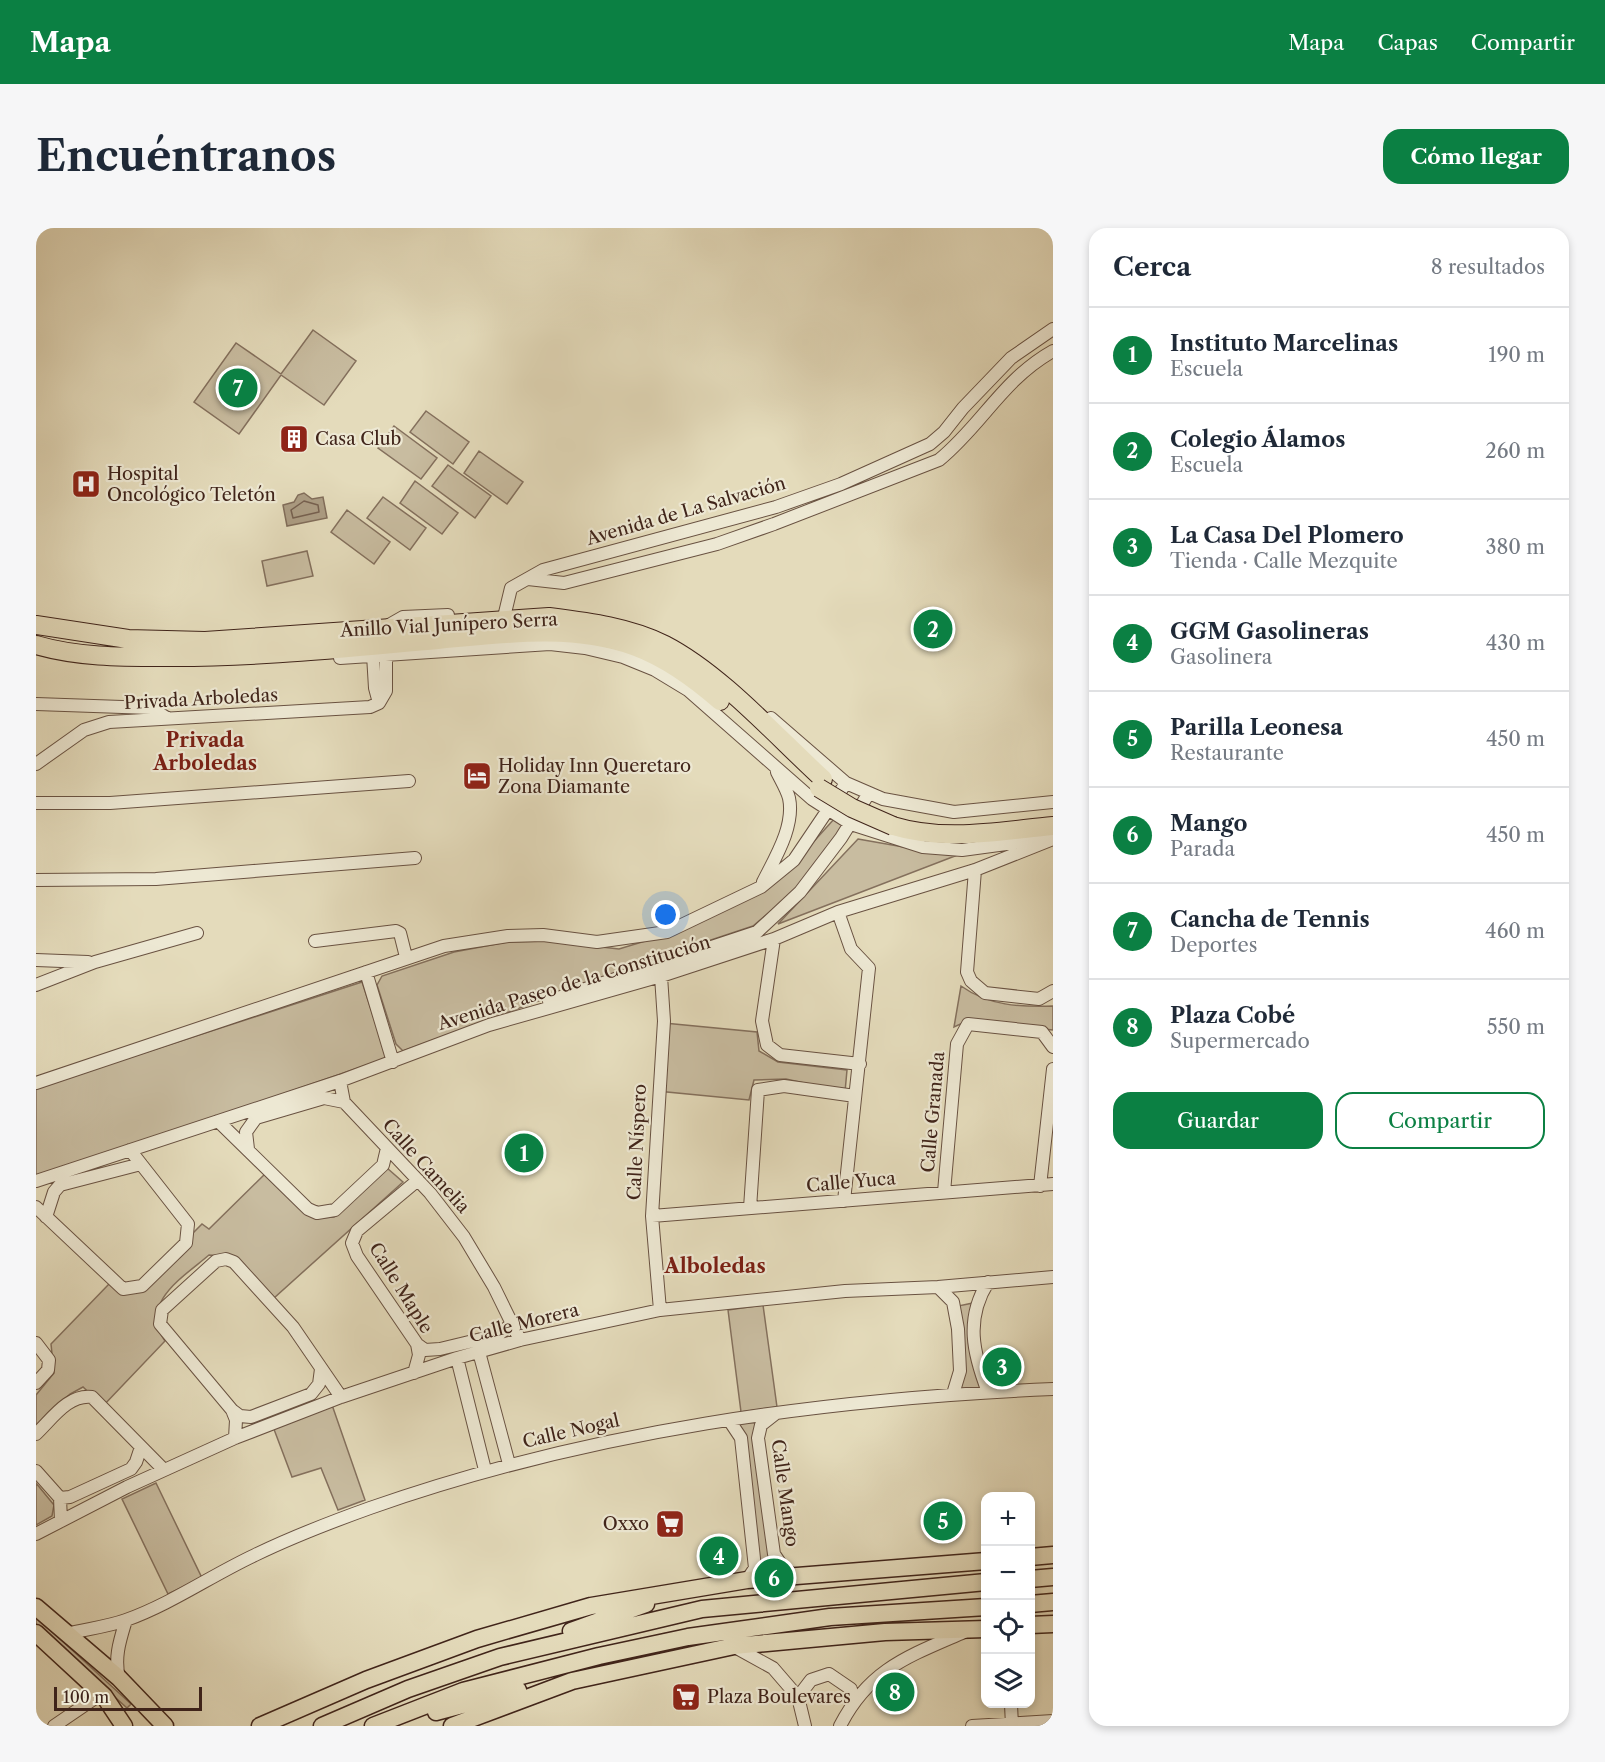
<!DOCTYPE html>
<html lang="es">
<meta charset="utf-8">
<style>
:root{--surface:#fff;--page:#f6f6f7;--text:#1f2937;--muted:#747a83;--line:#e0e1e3;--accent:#0b8043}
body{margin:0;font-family:"Libre Caslon Text",serif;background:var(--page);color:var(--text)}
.controls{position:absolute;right:18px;bottom:18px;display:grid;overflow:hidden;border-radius:12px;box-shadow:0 3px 9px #0003}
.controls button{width:54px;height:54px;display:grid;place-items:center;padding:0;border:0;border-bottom:2px solid var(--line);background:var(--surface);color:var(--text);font:30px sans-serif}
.scale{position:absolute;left:18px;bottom:15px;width:148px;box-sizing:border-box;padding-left:6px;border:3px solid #40241a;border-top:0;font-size:16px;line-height:21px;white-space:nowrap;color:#40241a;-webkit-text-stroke:4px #ede8d3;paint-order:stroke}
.you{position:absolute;left:630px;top:687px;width:21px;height:21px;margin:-15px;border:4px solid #fff;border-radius:50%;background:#1a73e8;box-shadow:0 0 0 9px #1a73e833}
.badge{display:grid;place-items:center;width:39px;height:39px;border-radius:50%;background:var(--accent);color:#fff;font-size:20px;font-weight:700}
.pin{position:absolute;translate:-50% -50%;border:3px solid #fff;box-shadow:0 2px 6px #0006}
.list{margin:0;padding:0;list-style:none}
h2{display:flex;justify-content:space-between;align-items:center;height:78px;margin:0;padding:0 24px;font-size:26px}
h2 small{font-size:20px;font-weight:400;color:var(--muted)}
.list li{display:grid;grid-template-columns:39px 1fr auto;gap:18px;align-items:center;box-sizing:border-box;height:96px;padding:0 24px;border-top:2px solid var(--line)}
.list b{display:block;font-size:22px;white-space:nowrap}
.list p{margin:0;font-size:20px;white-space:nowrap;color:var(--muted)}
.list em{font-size:20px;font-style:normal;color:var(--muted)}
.actions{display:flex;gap:12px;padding:18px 24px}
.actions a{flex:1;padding:14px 0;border:2px solid var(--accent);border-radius:18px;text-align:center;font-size:21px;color:var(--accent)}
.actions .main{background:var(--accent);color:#fff}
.icon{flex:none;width:33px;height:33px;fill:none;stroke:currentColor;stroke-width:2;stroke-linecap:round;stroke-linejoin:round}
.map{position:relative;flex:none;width:1017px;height:1498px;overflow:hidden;border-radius:18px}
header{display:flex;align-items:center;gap:36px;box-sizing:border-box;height:84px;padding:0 30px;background:var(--accent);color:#fff}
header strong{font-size:28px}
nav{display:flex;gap:33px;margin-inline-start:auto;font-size:21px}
.intro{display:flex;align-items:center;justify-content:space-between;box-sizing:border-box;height:144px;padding:0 36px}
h1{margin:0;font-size:42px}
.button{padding:15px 27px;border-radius:18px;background:var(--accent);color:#fff;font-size:21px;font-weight:700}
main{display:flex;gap:36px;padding:0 36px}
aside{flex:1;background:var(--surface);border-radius:18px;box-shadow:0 3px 9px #0003}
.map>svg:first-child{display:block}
</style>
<header>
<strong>Mapa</strong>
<nav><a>Mapa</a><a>Capas</a><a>Compartir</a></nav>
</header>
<div class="intro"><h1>Encuéntranos</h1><a class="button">Cómo llegar</a></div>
<main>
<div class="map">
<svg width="1017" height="1498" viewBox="0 0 1017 1498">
<rect width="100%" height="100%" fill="#e4dbbb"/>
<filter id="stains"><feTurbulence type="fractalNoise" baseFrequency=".00333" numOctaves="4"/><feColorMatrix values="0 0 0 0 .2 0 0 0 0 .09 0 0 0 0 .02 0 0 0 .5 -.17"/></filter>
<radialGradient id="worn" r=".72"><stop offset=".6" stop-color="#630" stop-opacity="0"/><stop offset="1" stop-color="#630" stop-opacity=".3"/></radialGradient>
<path fill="#c8bca0" stroke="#84705d" stroke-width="1.5" d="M277,102L320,133L288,177L245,147L203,206L158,174L200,115L245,146Z
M390,183L433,214L417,236L374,204Z
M358,198L401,230L385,251L342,220Z
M443,223L487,254L471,276L428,245Z
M412,237L455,268L439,290L396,258Z
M379,253L422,285L406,306L364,275Z
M347,269L390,300L374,322L331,290Z
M311,282L354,314L338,336L295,304Z
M271,323L277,348L231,358L226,333Z
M799,590L810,597L759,663L717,698L603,736L367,823L360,816L341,757L346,748L418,724L471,714L512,713L583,721L629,707L754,640Z
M822,611L919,628L742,696Z
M326,754L351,830L0,951V860Z
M925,758C953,778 984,779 1017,778V802L931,793L918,799Z
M628,795L721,804L723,823L742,834L811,842L809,864L750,851L718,852L713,872L621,863Z
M351,940L367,954L238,1070L188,1028L173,1027C146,1050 103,1075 129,1113L67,1178L47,1159L34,1166L0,1199V1167L18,1145L15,1116L73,1056L103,1059L166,996L173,1001L231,944L283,990L298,989Z
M937,1075L947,1160L922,1162V1078Z
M727,1077L741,1179L705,1184L692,1082Z
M295,1174L329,1272L302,1282L285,1240L256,1249L236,1196Z
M722,1194L741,1335L723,1336L701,1196Z
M0,1255L18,1277L16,1288L0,1297Z
M120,1255L166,1350L132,1366L86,1271Z
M0,1389L95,1476L91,1480L0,1398Z"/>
<path fill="#ac9d84" stroke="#816d5a" stroke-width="1.5" d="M268,265L276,271L287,269L291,290L251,298L247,277L258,274L262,267Z"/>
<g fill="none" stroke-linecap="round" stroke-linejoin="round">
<path stroke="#76604f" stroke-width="1.5" d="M268,273L282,277L283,284L257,290L255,282Z"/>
<g stroke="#695242" stroke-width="14">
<path id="minor" d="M492,351L528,355L681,316L738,296L903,232C945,198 967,151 1017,123
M469,385L475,360L507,342L740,279L805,256L894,216L908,204L927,180L975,130L1017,101
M353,397L367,389L412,387
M337,427L339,460L343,475
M304,430L514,416L549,420L587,429L619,442L652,462L776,571L815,596L887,619L926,622L1007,611
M0,476L115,480L131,490
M735,490L810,555L847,571L918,584L1017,574
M0,536L48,502L73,494L334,479L343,475L350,463V426
M0,575H74L373,553
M939,642L931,744L935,753L949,765L1003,771L1017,763
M0,652L120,651L379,630
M727,654C739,630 759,598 753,570C751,562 745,552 741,544
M802,684L815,721L833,740L808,973
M738,711L726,793L731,817L744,827L824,836
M279,713L360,703L364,705L370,729
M0,732L52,734
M330,744L357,834
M0,757L59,734L161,705
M513,773L721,704L764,664L805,610L833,565
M304,853L308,874L394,965L428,1009L458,1059L484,1112
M0,855L408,718L472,708L507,707L561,714L631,704L725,659L758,632L810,555
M182,893L272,981L281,985L299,982L347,937L351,920
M212,921L210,904L220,890L288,870L308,874
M0,953L304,853L453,797L625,748L738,711L802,684L939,642L1017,611
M1004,958L1017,841
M908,964L921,816L932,796L1006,804L1017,819
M0,979L87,1061L106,1058L150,1015L152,996L94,922
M714,980L722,862L748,858L819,868
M616,988L1017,956
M10,989L18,964L24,957L105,936
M902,1059L917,1074L922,1101L924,1143L917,1166
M624,1082L616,988L628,793L625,748
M0,1115L13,1132L12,1142L0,1155
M381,1116L389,1122L404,1121L462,1107L477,1095
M443,1124L473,1236
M421,1130L449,1242
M378,1145L383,1127L381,1116L321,1028L316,1015L321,1003L382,952
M952,1164C937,1125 929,1091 952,1054
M196,1182L204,1188L215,1189L275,1166L283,1156L285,1141
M739,1186L725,1197L722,1210L738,1326L746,1338L758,1348
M693,1192L705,1210L719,1340L711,1352
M0,1206C16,1191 32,1166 56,1169L128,1242
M199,1210L200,1192L196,1182L124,1096L126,1082L180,1033L190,1031L198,1034L257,1099L305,1169
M0,1243L24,1270L25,1293
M24,1270L34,1269L95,1241L100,1234L105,1219
M0,1306L91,1259L199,1210L305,1169L421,1130L484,1112L624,1082L809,1063L902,1059L1017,1049
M30,1406C49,1401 71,1399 90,1392C135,1376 176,1347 219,1327C256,1309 295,1294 334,1280C553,1203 785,1171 1017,1161
M699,1419L737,1440L762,1469L769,1498
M83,1450C78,1429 84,1412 90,1392
M762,1469L775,1452L793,1446L815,1461L816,1473
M975,1476L976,1498
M18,1498L65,1466
M804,1498C833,1441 873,1428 928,1404
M936,1498L1017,1493"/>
</g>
<g stroke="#40241a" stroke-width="19">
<path id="major" d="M994,1329L1017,1327
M994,1351L1017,1349
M994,1376L1017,1374
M0,1379L83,1450L129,1498
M994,1397L1017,1396
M535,1403L610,1376
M0,1405L68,1468L88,1498
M400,1484L482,1462
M224,1498L330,1452L441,1411L555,1378L711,1352L950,1333
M286,1498L372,1461L464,1429L666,1381L950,1354
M337,1498L427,1463L563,1428L652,1409L794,1389L950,1379
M416,1498L536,1453L698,1418L849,1404L950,1401"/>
</g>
<g stroke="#40241a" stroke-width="20">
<path id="highway" d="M0,397L92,411L169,413L513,389C552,394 593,399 629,417C685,446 740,508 787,551
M0,417C41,429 84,429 126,429C218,430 310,420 402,412C467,406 537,396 600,419C629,430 660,452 684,473
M857,598C909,614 964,603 1017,598"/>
</g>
<use href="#minor" stroke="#ede8d3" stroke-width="12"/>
<use href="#major" stroke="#e4dbbb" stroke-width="16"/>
<use href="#highway" stroke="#e4dbbb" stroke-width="18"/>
<g stroke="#40241a" stroke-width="20" stroke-linecap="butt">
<path id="highway-bridge" d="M783,560L816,580L857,598"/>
</g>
<use href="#highway-bridge" stroke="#e4dbbb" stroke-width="18"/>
</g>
<defs>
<g id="building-square" transform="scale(1.5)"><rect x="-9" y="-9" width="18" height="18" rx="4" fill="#8f2418" stroke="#ede8d3"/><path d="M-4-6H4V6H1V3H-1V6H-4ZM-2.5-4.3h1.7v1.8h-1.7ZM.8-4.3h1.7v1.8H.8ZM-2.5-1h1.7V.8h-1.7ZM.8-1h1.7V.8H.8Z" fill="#fff"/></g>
<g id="hospital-square" transform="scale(1.5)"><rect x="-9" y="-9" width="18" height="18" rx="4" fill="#8f2418" stroke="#ede8d3"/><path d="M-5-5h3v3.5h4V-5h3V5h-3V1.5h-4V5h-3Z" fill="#fff"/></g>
<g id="hotel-square" transform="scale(1.5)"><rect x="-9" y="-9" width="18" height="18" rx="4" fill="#8f2418" stroke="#ede8d3"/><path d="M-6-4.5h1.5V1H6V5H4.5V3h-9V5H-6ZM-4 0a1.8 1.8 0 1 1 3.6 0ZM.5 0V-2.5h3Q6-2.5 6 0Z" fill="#fff"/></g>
<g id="supermarket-square" transform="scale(1.5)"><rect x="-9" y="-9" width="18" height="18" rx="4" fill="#8f2418" stroke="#ede8d3"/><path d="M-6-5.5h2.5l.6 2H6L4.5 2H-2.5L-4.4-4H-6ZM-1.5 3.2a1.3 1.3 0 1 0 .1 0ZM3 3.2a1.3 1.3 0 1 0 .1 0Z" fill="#fff"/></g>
</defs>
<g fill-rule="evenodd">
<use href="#building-square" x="258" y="211"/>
<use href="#hospital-square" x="50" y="256"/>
<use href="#hotel-square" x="441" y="548"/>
<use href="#supermarket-square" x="634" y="1296"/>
<use href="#supermarket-square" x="650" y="1469"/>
</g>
<g text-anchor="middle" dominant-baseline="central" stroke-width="4.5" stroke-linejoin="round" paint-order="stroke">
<g font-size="18" fill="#40241a" stroke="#ede8d3" text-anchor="start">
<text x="279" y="211">Casa Club</text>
<text x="71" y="246">Hospital<tspan x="71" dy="21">Oncológico Teletón</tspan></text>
<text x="462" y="538">Holiday Inn Queretaro<tspan x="462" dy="21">Zona Diamante</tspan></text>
<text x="613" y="1296" text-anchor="end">Oxxo</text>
<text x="671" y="1469">Plaza Boulevares</text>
</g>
<g font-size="18" fill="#40241a" stroke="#ede8d3">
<text transform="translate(650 283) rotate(-16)">Avenida de La Salvación</text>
<text transform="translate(413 397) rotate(-3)">Anillo Vial Junípero Serra</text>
<text transform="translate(165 471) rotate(-3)">Privada Arboledas</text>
<text transform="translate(538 755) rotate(-17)">Avenida Paseo de la Constitución</text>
<text transform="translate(897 884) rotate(-85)">Calle Granada</text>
<text transform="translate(601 914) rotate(-87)">Calle Níspero</text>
<text transform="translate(390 938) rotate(48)">Calle Camelia</text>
<text transform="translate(815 954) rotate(-5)">Calle Yuca</text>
<text transform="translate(365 1060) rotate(58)">Calle Maple</text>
<text transform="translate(488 1095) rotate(-14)">Calle Morera</text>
<text transform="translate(535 1203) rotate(-13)">Calle Nogal</text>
<text transform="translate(749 1265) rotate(82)">Calle Mango</text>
</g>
<g font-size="20" font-weight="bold" fill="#7a1f14" stroke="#ede8d3">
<text x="169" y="512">Privada<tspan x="169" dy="23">Arboledas</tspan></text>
<text x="679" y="1038">Alboledas</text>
</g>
</g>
<rect width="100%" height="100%" filter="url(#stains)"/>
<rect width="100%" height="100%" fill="url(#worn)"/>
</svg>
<div class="controls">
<button>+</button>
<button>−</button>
<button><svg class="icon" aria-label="locate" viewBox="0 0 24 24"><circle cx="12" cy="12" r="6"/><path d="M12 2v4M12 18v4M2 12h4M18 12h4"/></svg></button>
<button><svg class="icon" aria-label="layers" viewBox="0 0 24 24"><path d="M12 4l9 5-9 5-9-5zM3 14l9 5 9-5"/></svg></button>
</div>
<div class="scale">100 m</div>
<div class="you"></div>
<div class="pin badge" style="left:488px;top:925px">1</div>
<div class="pin badge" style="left:897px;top:401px">2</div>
<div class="pin badge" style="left:966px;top:1139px">3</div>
<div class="pin badge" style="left:683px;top:1328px">4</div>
<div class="pin badge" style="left:907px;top:1293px">5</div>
<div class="pin badge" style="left:738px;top:1350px">6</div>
<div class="pin badge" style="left:202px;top:160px">7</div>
<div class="pin badge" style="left:859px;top:1464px">8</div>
</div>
<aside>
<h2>Cerca<small>8 resultados</small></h2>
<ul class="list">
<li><span class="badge">1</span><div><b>Instituto Marcelinas</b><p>Escuela</p></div><em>190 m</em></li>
<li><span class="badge">2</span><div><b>Colegio Álamos</b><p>Escuela</p></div><em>260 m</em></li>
<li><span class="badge">3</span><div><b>La Casa Del Plomero</b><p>Tienda · Calle Mezquite</p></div><em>380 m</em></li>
<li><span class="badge">4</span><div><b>GGM Gasolineras</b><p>Gasolinera</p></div><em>430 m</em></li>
<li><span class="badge">5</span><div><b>Parilla Leonesa</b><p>Restaurante</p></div><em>450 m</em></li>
<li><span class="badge">6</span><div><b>Mango</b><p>Parada</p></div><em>450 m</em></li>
<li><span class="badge">7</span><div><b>Cancha de Tennis</b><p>Deportes</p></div><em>460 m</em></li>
<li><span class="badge">8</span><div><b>Plaza Cobé</b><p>Supermercado</p></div><em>550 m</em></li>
</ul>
<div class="actions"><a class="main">Guardar</a><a>Compartir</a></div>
</aside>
</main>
